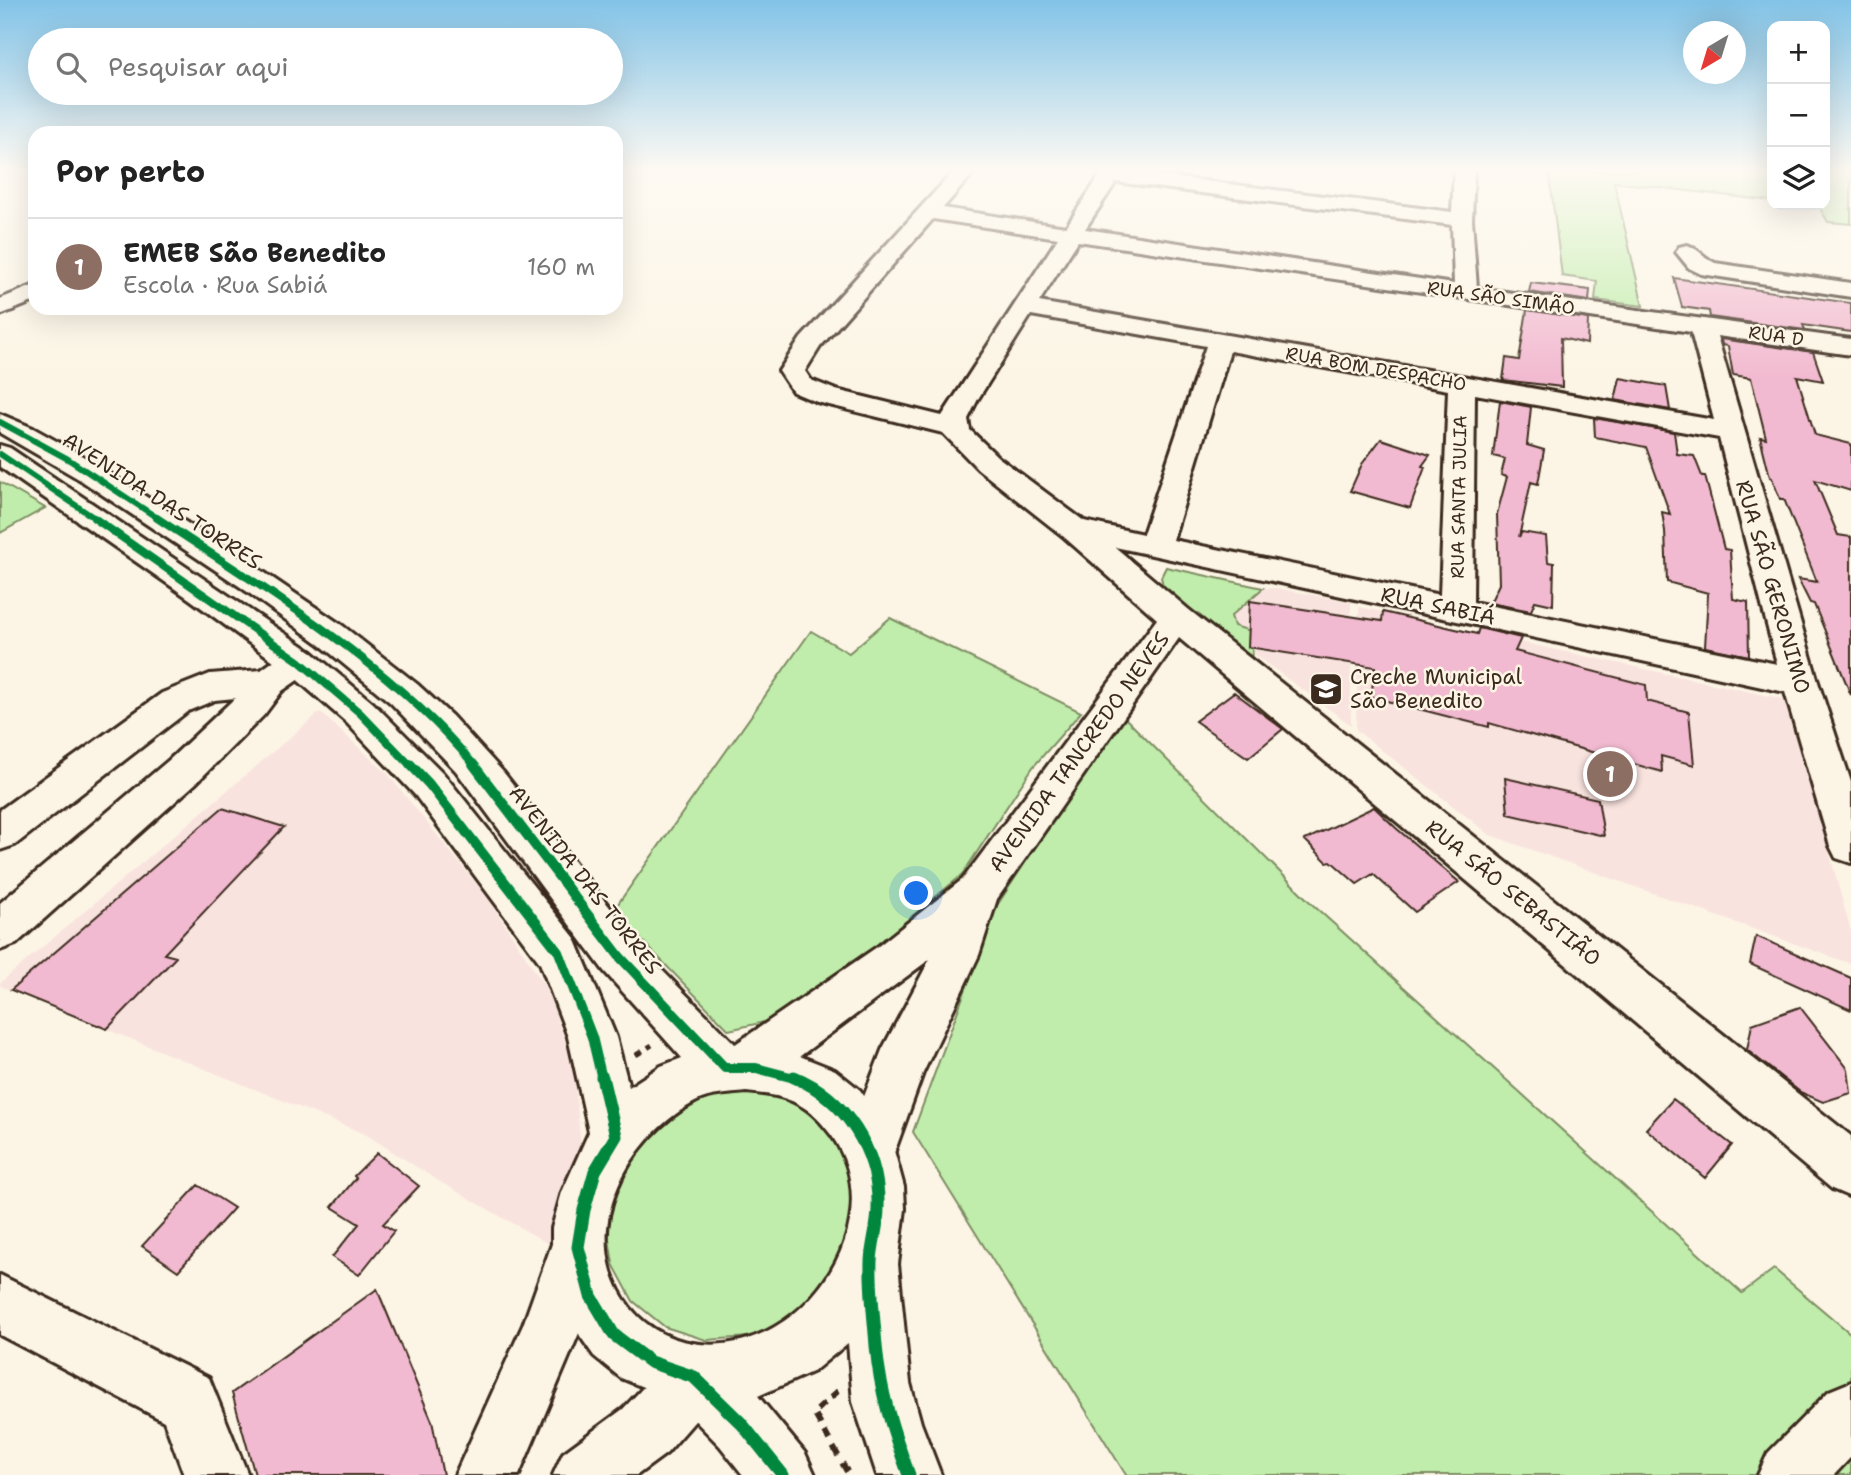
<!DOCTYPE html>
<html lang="pt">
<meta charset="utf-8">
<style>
:root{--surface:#fff;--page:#f2f2f2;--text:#222;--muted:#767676;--line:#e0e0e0;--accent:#ea580c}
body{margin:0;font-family:"Shantell Sans",sans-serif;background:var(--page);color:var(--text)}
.controls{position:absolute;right:21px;top:21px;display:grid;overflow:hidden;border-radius:14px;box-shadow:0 7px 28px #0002}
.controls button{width:63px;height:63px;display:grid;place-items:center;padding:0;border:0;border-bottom:2px solid var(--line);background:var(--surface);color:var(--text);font:35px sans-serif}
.compass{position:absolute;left:1683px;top:21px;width:63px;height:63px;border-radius:50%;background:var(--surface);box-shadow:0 7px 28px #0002;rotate:218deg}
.you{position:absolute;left:917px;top:894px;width:24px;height:24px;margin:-18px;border:5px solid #fff;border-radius:50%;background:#1a73e8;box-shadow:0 0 0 10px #1a73e833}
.badge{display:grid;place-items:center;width:46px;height:46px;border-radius:50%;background:var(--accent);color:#fff;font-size:23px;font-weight:700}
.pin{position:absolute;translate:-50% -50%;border:4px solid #fff;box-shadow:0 2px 7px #0006}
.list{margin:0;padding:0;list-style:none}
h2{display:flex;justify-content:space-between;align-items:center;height:91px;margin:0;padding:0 28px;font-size:30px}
h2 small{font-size:23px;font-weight:400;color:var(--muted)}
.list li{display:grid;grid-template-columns:46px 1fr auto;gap:21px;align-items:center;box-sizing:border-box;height:98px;padding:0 28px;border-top:2px solid var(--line)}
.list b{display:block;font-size:26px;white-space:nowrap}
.list p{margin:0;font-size:23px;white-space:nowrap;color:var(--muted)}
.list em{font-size:23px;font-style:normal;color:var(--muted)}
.icon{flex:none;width:38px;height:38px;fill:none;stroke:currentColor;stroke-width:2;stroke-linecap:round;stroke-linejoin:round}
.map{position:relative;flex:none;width:1851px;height:1475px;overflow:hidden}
.search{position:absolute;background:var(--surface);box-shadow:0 7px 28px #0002;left:28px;top:28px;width:595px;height:77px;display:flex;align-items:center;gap:18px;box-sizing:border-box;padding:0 24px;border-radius:38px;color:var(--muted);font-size:26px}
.panel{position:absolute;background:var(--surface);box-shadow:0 7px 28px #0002;left:28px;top:126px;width:595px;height:189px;border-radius:21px}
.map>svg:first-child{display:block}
</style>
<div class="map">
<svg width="1851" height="1475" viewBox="0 0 1851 1475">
<rect width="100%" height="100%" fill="#fcf5e5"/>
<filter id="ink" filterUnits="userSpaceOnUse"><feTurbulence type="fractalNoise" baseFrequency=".0143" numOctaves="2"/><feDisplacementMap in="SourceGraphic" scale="14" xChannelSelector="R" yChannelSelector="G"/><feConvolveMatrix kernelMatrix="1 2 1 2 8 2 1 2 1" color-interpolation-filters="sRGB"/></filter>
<g filter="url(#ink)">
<path fill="#f9e3df" d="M1263,588H1275L1351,602V725L1252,653L1254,632L1234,626L1231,616Z
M1359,607L1788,700L1851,932V964L1490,835L1356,730Z
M320,712L387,773L487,897L546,988L573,1063L581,1148L554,1247L437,1180L365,1134L0,986V983Z"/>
<path fill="#c0edab" stroke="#7e8c64" stroke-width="2" d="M1549,171H1772V201L1614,182L1643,306L1595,300L1597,281L1562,276Z
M1825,171H1851V224L1828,222L1819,207L1805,205H1825Z
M0,482L45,508L0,533Z
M1166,567L1263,588L1231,616L1234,626L1254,632L1251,661L1164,590L1161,577Z
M890,618L1081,712L1033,767L962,875L791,1016L729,1030L613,911L811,631L849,653Z
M1122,715L1314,906L1742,1293L1774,1269L1851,1334V1475H1126L913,1132L996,907Z
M743,1074L843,1124L862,1205L827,1287L793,1318L750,1337L706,1340L665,1327L633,1301L613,1264L606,1220L636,1135Z"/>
<path fill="#f2bad0" stroke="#3b2a1e" stroke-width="2" d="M1674,278L1851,303V332L1803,325L1805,330L1710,317L1709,311L1682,307Z
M1531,283L1590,290L1589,301L1529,292Z
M1527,310L1588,319L1587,344L1561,338L1562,387L1503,380L1506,358L1519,360Z
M1721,339L1813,352L1823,381L1797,376L1815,435L1851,444V491L1815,480L1838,535L1851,537V695L1814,604L1810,603L1798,579L1817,582L1784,499H1780L1772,478L1770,477L1760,437L1766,438L1751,378L1733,375L1728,346L1722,345Z
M1620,378L1666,386L1670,410L1615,400Z
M1500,401L1531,407L1527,445L1544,450L1538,484L1531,482L1519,537L1522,532L1546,536L1548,562L1554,563L1553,605L1535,601L1531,611L1490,603L1499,584L1497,514L1507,477L1501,475L1505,459L1493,456Z
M1594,418L1674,432L1677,454L1694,456L1702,476H1705L1724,549L1730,550L1733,599L1748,602L1749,656L1705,647L1708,593L1667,582L1665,531L1662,512L1670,514L1646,447L1595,437Z
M1381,439L1430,455L1422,466L1425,467L1410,508L1350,491L1362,464Z
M1250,601L1382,621L1383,612L1477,634L1479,628L1521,638L1515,651L1646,685L1647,701L1689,712L1694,765L1661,756L1662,772L1489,723V727L1371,697L1375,667L1248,647Z
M1234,692L1283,729L1248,758L1195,721Z
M1505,778L1598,799L1604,836L1508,814Z
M1374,807L1396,828L1459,882L1415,912L1373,874L1357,884L1331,861L1327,862L1305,840Z
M222,808L284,827L164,954L176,957L107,1029L11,990Z
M1756,936L1851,978V1010L1750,964Z
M1800,1007L1848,1069L1851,1093L1823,1102L1800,1092L1747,1050L1752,1024Z
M1673,1099L1732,1145L1705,1178L1646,1129Z
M377,1153L419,1186L383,1224L394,1231L359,1275L332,1257L359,1224L332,1207L356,1178L354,1176Z
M198,1185L234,1208L178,1271L142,1246Z
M377,1289L432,1421L443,1475H255L232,1393Z"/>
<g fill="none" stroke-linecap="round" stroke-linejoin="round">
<g stroke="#3b2a1e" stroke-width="6">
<path id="minor" d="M954,171H975L943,208L1066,227L1103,171H1125L1452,212L1454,171H1474L1472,220L1477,288L1851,339V355L1717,336L1818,682L1851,782V863L1836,858L1830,846L1785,692L1115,547L1188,609L1851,1136V1197L1832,1189L1179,638L997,899L979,955L923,1073L888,1170L869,1177L850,1170L843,1151L882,1050L930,959L764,1083L746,1090L728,1083L721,1066L728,1049L877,947L963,879L1157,619L1064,537L978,469L943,433L817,402L793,392L779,371L801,338ZM1116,182L1452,225L1454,284L1085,229ZM933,219L1058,238L942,416L836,390L811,380L805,371L820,347ZM1078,241L1691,332L1714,420L1039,302ZM1031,315L1206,346L1143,534L1084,521L998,457L970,430L968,419L978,399ZM1230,351L1448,390L1440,595L1173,540ZM1475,394L1719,438L1777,664L1473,602Z
M1687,245C1698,248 1704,258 1715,263L1851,283V297L1701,274L1689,268L1676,252L1679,247Z
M35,285V301L0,315V299Z
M299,649L312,652L317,661L312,670L282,691L264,715L197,782L16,944L0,950V903L169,760L235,698L215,700L188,711L15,845L0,850V810L162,693L210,674L261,670L286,652Z
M578,1219L598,1227L606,1247L579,1333L519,1475H455L523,1325L558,1227Z
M0,1275L209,1378L248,1475H184L164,1421L0,1335Z
M694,1347L715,1356L724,1377L715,1398L667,1453L637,1475H553L563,1453L623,1409L673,1356Z
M1851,1382V1457L1834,1475H1758L1768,1453L1829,1391Z"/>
</g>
<g stroke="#3b2a1e" stroke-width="6">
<path id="major" d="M0,414L33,428L78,453L265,573L343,626L417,684L452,716L504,773L649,957L736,1045L782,1049L835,1070L860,1090L880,1119L895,1154L904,1187L905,1209L898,1264L910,1383L921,1423L941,1475H877L853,1402L848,1343L814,1371L758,1396L805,1453L815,1475H743L720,1446L675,1400L621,1378L594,1356L580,1336L565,1301L552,1253V1228L562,1192L589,1132L568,1037L540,963L415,795L347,723L286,670L191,600L0,467V445L10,448L312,652L373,703L443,773L575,938L616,1037L629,1087L661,1066L682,1058L604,971L456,771L391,703L318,643L242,588L79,479L0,433ZM746,1092C764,1094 781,1095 798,1104C812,1111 823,1124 832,1136C895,1226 797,1361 693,1343C665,1339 640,1324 624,1299C579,1230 628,1137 695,1102C710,1094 729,1094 746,1092Z"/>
</g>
<path stroke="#3b2a1e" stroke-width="5" stroke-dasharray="8 6" stroke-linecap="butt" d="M636,1055L652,1045"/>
<path stroke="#3b2a1e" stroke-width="6" stroke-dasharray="10 8" stroke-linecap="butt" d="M838,1391L814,1413L849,1475"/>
<use href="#minor" fill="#fcf5e5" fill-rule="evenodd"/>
<use href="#major" fill="#fcf5e5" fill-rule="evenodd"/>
<g stroke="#fcf5e5" stroke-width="10">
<path id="cycleway-far3" d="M0,422L68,459L159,519
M0,454L96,519"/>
</g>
<g stroke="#fcf5e5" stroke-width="12">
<path id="cycleway-far2" d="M94,518L299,661L360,713L411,766
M157,518C268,592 388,661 475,766"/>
</g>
<g stroke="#fcf5e5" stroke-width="15">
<path id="cycleway-far1" d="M410,764L429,784L559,952L592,1037L602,1079
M473,764L620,957L725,1068H756L798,1079"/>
</g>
<g stroke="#fcf5e5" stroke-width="18">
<path id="cycleway" d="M602,1077L616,1136L595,1171L584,1210L578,1247L591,1296L614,1335L650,1362L694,1377L742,1424L783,1475
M794,1077C845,1098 880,1152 878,1208C878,1226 872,1243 871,1261C870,1289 874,1318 876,1346C880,1392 893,1432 909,1475"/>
</g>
<use href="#cycleway-far3" stroke="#00873e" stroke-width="6"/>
<use href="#cycleway-far2" stroke="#00873e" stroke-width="8"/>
<use href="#cycleway-far1" stroke="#00873e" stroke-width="10"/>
<use href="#cycleway" stroke="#00873e" stroke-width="13"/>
</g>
</g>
<linearGradient id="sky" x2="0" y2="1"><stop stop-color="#82c3e7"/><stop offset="0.45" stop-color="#fefaf3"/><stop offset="1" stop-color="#fefaf3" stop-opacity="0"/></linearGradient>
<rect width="1851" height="378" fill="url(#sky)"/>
<defs>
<g id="school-square" transform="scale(1.75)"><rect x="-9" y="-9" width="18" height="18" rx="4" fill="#3b2a1e" stroke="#fcf5e5"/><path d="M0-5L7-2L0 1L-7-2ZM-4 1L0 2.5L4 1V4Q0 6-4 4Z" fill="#fff"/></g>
</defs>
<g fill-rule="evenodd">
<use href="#school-square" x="1326" y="689"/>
</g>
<g text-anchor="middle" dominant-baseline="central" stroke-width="5" stroke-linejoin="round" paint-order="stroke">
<g font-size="18" fill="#3b2a1e" stroke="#fcf5e5">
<text transform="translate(1501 298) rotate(8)">RUA SÃO SIMÃO</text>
<text transform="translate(1776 336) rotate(8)">RUA D</text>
<text transform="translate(1376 369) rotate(10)">RUA BOM DESPACHO</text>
<text transform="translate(1459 497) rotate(-89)">RUA SANTA JULIA</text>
</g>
<g font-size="21" fill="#3b2a1e" stroke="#fcf5e5">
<text transform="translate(162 501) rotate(33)">AVENIDA DAS TORRES</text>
<text transform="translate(1773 587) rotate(74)">RUA SÃO GERONIMO</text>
<text transform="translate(1438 606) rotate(12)">RUA SABIÁ</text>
<text transform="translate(1079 752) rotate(-54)">AVENIDA TANCREDO NEVES</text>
<text transform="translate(585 880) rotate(52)">AVENIDA DAS TORRES</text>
<text transform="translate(1513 893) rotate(39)">RUA SÃO SEBASTIÃO</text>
</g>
<g font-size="21" fill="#3b2a1e" stroke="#fcf5e5" text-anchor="start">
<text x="1350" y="677">Creche Municipal<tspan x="1350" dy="24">São Benedito</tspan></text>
</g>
</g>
</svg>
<div class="controls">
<button>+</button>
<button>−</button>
<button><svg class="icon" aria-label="layers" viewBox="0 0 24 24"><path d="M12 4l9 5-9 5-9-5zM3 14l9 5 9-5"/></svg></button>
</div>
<svg class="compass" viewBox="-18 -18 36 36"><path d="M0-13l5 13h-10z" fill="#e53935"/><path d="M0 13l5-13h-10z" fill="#767676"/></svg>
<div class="you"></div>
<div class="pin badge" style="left:1610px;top:774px;background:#8d6e63">1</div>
<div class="search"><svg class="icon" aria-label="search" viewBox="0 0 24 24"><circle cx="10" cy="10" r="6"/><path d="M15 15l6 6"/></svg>Pesquisar aqui</div>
<section class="panel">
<h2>Por perto<small></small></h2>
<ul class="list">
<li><span class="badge" style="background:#8d6e63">1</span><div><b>EMEB São Benedito</b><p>Escola · Rua Sabiá</p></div><em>160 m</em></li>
</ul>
</section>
</div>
